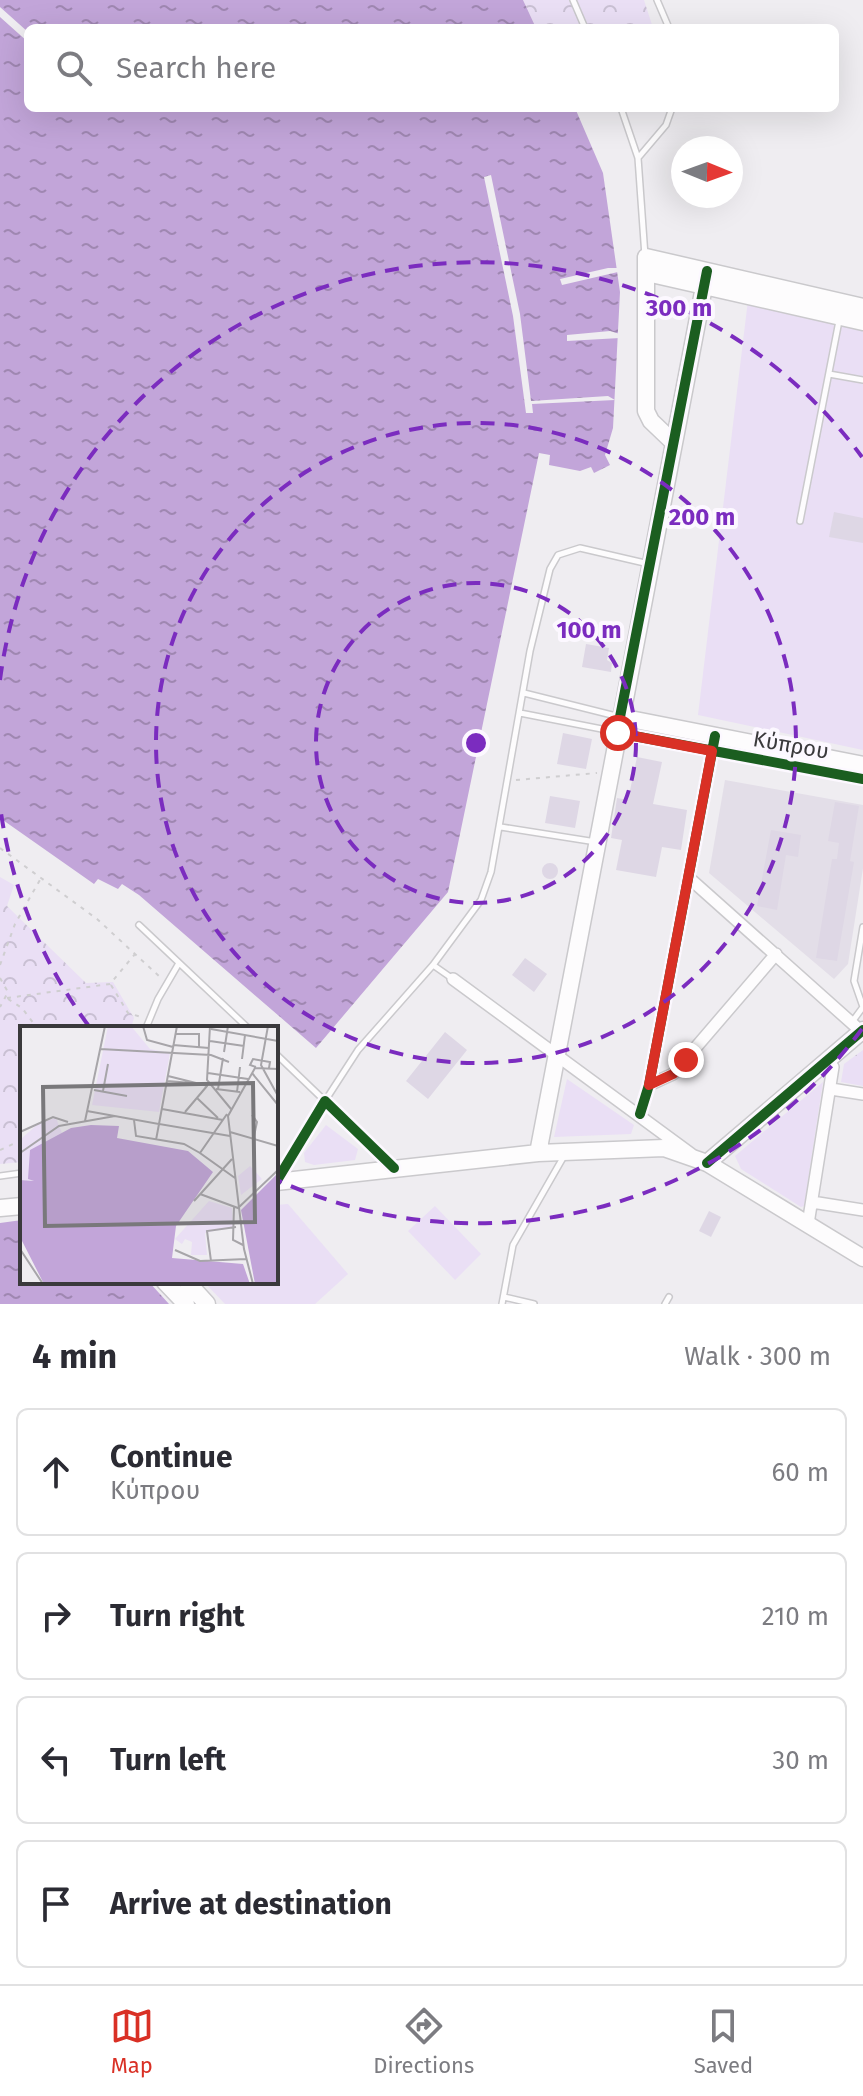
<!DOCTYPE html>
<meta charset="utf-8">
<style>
:root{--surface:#fff;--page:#f7f7f7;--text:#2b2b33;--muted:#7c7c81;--line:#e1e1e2;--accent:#d93025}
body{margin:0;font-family:"Fira Sans",sans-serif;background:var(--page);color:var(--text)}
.compass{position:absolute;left:671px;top:136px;width:72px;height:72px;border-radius:50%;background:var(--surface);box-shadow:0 8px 32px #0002;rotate:91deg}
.stop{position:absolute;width:24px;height:24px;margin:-18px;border:6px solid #d93025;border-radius:50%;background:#fff}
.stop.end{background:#d93025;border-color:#fff;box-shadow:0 2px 8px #0008}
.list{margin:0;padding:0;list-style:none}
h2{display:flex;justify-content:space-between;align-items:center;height:104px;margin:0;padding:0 32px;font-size:34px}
h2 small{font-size:26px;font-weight:400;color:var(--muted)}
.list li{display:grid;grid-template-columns:52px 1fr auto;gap:24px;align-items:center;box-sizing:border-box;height:128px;margin:0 16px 16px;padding:0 16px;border:2px solid var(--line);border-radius:12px}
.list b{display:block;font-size:30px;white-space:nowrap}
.list p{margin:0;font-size:26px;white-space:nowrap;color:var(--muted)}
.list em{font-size:26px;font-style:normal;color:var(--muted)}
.icon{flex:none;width:44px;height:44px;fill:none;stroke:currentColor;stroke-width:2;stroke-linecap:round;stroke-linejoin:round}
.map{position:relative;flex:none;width:863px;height:1304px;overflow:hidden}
.search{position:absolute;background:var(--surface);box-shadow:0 8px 32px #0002;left:24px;right:24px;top:24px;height:88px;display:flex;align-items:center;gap:20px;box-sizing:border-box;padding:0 28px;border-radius:12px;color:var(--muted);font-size:30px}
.sheet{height:680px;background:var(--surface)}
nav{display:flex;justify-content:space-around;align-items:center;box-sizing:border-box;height:112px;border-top:2px solid var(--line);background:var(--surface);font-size:22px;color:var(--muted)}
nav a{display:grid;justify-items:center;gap:4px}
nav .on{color:var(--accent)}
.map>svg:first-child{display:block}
</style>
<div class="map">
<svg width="863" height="1304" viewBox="0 0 863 1304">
<defs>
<pattern id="park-crowns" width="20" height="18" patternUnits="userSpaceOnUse" patternTransform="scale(2)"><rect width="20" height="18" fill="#eadff5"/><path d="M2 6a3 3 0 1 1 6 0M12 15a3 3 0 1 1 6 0" fill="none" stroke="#c9c0d3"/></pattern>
<pattern id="water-ripples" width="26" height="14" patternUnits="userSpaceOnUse" patternTransform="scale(2)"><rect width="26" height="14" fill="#c2a5d9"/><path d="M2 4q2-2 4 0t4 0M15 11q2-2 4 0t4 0" fill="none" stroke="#9f87b1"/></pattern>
</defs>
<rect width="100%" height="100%" fill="#efedf1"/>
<path fill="#e3dee8" d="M725,780L863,805V868L848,964L834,979L709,873Z"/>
<path fill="#eadff5" d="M748,300L863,327V750L698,715Z
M567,1079L634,1125L631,1134L554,1137Z
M823,1082L804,1206L801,1207L741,1169L735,1156Z
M326,1125L358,1149L355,1160L314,1165L305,1162L304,1153Z
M288,1204L348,1274L315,1304H225L204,1282H276V1205Z
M435,1206L481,1254L455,1280L408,1231Z"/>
<path fill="url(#park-crowns)" d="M523,0H644L653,28H536Z
M0,877L14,885L7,906L86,983L113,982L134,1018L131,1028H22V1162L0,1164Z
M863,1050V1086L841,1082L844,1064Z"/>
<path fill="url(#water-ripples)" d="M0,0H523L536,28H28V108H575L603,173L620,292L613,428L605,455L610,465L594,473L591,467L580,471L549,465L550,455L539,453L448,892L316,1048L139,895L122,884L118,889L98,879L94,884L0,818Z
M22,1220V1282H149L169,1304H0V1223Z"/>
<path fill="#efedf1" d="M0,7L28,32V42L0,17Z
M491,175L520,314L531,401L608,396L615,400L532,404L533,413H526L513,316L484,177Z
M608,268H617L618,272L562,285L560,279Z
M610,331L620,334V338L567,341V335Z"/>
<path fill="#ded7e5" d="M834,512L863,518V543L829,537Z
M586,644L609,648L607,660L612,663L611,672L582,667Z
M563,733L592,739L586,769L557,764Z
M637,757L662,762L653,804L687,810L681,850L662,847L656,877L616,870L622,840L611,838L617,798L628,800Z
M550,796L580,801L575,828L545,823Z
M835,802L859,806L850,861L854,862L837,961L816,958L832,859H837L839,843L828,841Z
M771,830L801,835L798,857L786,855L777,910L757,906Z
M542 871a8 8 0 1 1 16 0a8 8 0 1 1-16 0Z
M525,958L547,974L534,992L512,975Z
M445,1032L467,1050L428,1099L406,1081Z
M709,1211L721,1217L711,1237L699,1231Z"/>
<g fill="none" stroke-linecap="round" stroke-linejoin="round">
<g stroke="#cac9cc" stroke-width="8">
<path id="lane" d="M573,0L585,28
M657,0L669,28
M621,108L638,158L645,256
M638,158L666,125L672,108
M829,374L863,380
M800,521L839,321
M524,693L616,716
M520,713L617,732
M501,827L596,842
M139,925L248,1028
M863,927L854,981L863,1007
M433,965L481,900L491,872L530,651L550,569L558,555L580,548L649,564
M852,1022L863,1007
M146,1028L158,999L179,963
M276,1054L325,1101L358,1050L433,965L453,979
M0,1176L22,1173
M504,1297L534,1304
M502,1304L513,1245L564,1156
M665,1304L669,1297"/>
</g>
<g stroke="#cac9cc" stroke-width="14">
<path id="street" d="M688,877L863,1033
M453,979L691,1154
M649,1085L673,1074L776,954
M831,1089L863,1094
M640,1114L649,1085L715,736
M276,1182L325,1101L394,1168
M812,1202L863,1210
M808,1224L833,1067"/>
</g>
<g stroke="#cac9cc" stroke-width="19">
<path id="secondary" d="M647,273L863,322
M674,443L651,421L646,411V257L863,307
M620,717L863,765
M538,1153L707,271
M707,1163L863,1030
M276,1182L538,1153L664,1148L707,1163L863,1258
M0,1208L22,1206
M165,1282L186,1304
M187,1282L207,1304"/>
</g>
<path stroke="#cfced0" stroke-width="2" stroke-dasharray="4 6" stroke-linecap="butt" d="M516,780L597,773
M0,848L97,919L160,977
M0,965L15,924L41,878
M0,978L8,992L0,1007
M111,985L128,1013L141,1017
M7,998L110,984L135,954
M8,999L22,1008L37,1028
M0,1150L22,1140"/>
<use href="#lane" stroke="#fdfcfd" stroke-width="5"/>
<use href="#street" stroke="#fdfcfd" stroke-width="11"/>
<use href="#secondary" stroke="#fdfcfd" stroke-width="16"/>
<g stroke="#fcf8ff" stroke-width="15">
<path id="cycleway" d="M620,717L707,271
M618,733L863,779
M640,1114L649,1085L715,736
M707,1163L863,1030
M276,1182L325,1101L394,1168"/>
</g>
<use href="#cycleway" stroke="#1b5e20" stroke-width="10"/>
</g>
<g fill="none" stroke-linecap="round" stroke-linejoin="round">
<path stroke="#d93025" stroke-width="10" d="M618,733L712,751L649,1085L673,1074L686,1060"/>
</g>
<g fill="none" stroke="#7b2cbf" stroke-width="4" stroke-dasharray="14 10">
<circle cx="476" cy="743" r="160"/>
<circle cx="476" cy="743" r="320"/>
<path d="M862 1029A480 480 0 0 1 277 1180M88 1025A480 480 0 0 1 0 806M0 680A480 480 0 0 1 862 457"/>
</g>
<g text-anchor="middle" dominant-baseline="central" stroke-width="8" stroke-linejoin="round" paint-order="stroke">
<g font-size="22" fill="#3a393c" stroke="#fcf8ff">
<text transform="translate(791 745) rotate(10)">Κύπρου</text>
</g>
</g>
<g transform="translate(20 1026)">
<rect width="258" height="258" fill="#efedf1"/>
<path d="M88,0H111L130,23L150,27L139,86L72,79ZM230,140L242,153L221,169L218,150Z" fill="#eadff5"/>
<path d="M36,92L42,107L16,124L9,153L14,155L0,154V114L19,97ZM189,175L212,182L213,201L185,207L187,229H171L172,216L165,213L162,218L155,213Z" fill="#eadff5"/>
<path d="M71,99L99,100L97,112L168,125L193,146L156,200L152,232L223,238L230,258H24L0,211V154L14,155L8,153L10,124L51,102ZM258,147V258H235L221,184Z" fill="#c2a5d9"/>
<path fill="none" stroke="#a7a5a9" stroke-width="2" d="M123,0L127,14L153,21M157,0L139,98L210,110M190,0L187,54L211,83M248,0L241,39L258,70M191,3L258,15M155,8H179V21M190,15L224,20M153,19L189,22M80,23L191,29L209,36M204,26L208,0M222,33L225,9M236,41L230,39L233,33L250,36L249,42M188,47L228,53M232,47L258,79M148,50L188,60M147,55L185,58M196,63L220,66M198,63L203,32M74,64L107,70M83,65L88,38M217,66L220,41M177,72L198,92M142,83L203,94M67,85L139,98L136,114M165,86L187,60M207,88L180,127L215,152M232,89L237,96L233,115M114,94L116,110L164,118L180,127M65,95L85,0M0,106L33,91L48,96M210,106L258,120M0,127L39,100L95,90M180,168L218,182L258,144M174,175L212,133M214,181L213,214L223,219M0,223L23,258M155,224L180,235L226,233M191,235L187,205L216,201M233,258L224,223L208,90L235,42L258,43"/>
<path fill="#79787b" fill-opacity="0.15" stroke="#79787b" stroke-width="4" d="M233,57L235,196L25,200L23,61Z"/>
<rect width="258" height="258" fill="none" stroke="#3a393c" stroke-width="4"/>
</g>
<circle cx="476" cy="743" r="12" fill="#7b2cbf" stroke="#fcf8ff" stroke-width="4"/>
<g font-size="24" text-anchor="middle" font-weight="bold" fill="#7b2cbf" stroke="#fcf8ff" stroke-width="8" stroke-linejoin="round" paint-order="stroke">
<text x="679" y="316">300 m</text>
<text x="702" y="525">200 m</text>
<text x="589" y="638">100 m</text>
</g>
</svg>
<svg class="compass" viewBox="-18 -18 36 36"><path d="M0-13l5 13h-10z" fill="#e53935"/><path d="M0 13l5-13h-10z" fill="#7c7c81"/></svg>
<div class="stop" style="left:618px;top:733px"></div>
<div class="stop end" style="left:686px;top:1060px"></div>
<div class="search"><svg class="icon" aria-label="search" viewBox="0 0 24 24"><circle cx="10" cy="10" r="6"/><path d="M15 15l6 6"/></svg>Search here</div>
</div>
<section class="sheet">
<h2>4 min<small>Walk · 300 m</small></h2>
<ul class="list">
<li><svg class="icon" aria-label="ahead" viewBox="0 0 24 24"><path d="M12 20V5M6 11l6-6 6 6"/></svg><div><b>Continue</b><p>Κύπρου</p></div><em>60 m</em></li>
<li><svg class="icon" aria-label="right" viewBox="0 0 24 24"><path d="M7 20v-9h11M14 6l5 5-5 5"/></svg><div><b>Turn right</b></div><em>210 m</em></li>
<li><svg class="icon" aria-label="left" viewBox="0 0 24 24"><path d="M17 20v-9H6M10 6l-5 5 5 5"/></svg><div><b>Turn left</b></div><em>30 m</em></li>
<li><svg class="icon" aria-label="arrive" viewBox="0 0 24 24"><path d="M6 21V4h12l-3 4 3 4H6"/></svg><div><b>Arrive at destination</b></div></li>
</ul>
</section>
<nav>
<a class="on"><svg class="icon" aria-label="map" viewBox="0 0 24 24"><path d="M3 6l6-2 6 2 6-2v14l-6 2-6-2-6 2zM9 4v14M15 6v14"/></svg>Map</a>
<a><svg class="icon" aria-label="directions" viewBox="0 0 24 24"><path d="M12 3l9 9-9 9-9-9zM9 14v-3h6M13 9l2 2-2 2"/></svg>Directions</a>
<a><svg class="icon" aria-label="saved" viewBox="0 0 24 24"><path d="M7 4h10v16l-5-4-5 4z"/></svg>Saved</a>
</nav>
